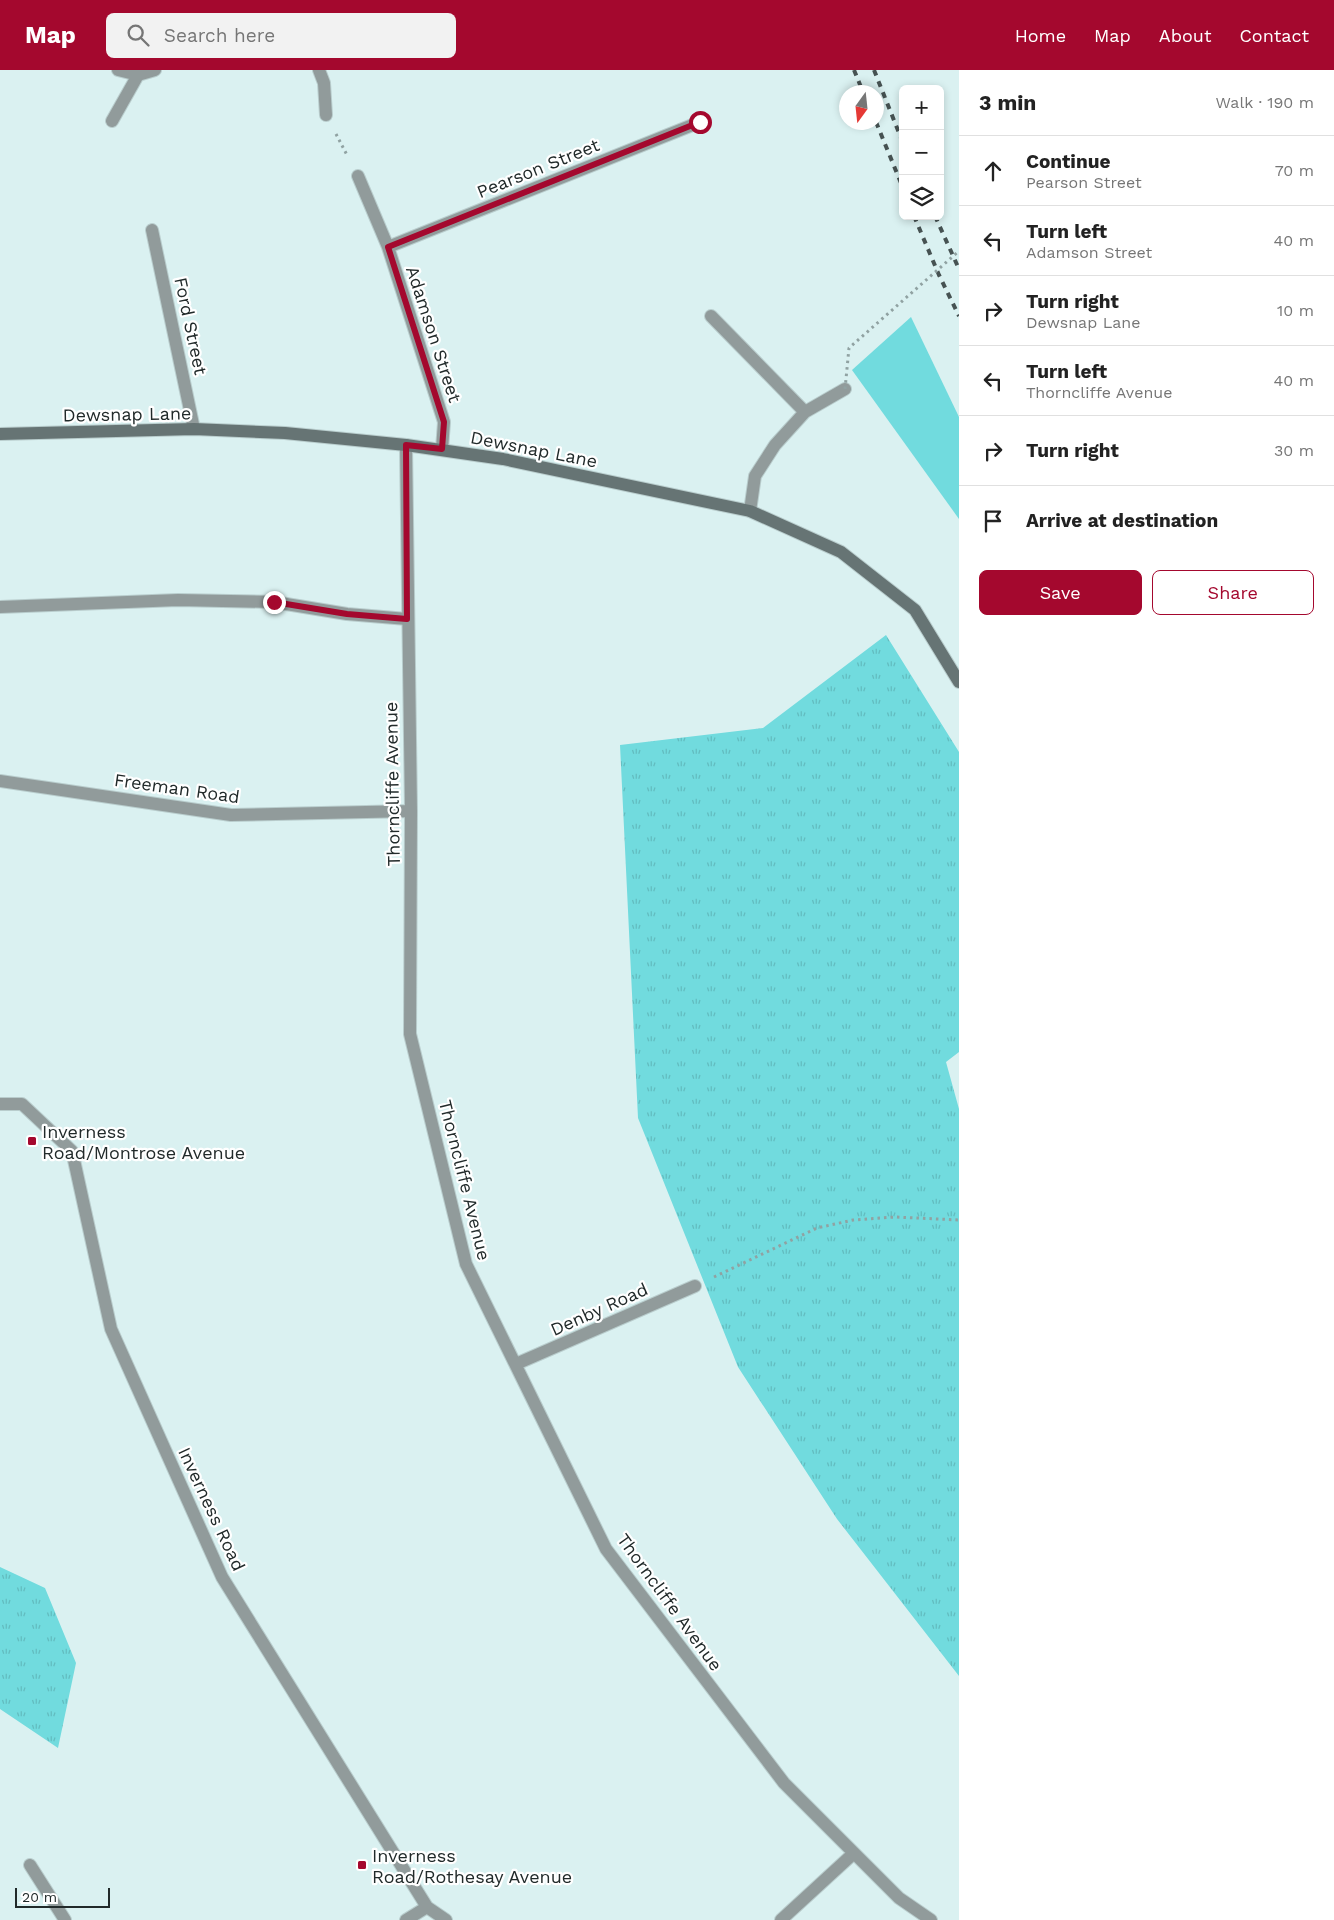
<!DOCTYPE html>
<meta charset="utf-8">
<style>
:root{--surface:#fff;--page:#f2f2f2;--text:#222;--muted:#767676;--line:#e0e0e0;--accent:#a4082e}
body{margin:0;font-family:"Work Sans",sans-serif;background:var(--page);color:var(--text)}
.controls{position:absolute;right:15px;top:15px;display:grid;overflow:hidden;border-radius:8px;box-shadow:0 2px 8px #0003}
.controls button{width:45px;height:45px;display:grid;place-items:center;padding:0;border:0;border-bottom:1px solid var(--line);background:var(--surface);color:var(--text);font:25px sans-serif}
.compass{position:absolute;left:839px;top:15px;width:45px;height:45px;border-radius:50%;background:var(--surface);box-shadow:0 2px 8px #0003;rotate:195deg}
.scale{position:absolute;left:15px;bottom:12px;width:95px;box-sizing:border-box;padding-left:5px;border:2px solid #212a2a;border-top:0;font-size:14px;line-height:18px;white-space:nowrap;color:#212a2a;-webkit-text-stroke:4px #fff;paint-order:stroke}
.stop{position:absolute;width:15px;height:15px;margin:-11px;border:4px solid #a4082e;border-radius:50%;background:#fff}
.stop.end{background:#a4082e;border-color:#fff;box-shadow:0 1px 5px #0008}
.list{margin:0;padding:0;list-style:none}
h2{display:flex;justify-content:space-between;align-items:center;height:65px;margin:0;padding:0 20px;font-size:21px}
h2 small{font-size:16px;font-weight:400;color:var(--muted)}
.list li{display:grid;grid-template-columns:32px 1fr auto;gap:15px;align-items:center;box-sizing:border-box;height:70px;padding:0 20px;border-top:1px solid var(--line)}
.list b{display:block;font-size:19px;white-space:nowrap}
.list p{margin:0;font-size:16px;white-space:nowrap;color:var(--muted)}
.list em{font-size:16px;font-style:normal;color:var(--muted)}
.actions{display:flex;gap:10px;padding:15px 20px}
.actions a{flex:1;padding:11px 0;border:1px solid var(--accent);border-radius:8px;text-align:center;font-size:18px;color:var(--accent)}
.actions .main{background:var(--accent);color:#fff}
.icon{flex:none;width:28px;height:28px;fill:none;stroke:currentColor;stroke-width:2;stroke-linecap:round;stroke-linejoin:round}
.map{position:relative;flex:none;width:959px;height:1850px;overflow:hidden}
header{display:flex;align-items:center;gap:30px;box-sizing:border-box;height:70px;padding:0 25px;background:var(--accent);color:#fff}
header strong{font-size:24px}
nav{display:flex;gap:28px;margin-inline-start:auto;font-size:18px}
.search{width:350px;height:45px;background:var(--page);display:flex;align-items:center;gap:12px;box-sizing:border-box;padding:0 18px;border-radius:8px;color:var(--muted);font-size:19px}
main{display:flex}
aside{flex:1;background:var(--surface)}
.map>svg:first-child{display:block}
</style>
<header>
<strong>Map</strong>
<div class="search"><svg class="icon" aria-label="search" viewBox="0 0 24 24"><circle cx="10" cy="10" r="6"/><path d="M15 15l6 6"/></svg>Search here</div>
<nav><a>Home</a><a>Map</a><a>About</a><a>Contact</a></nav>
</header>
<main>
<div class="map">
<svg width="959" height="1850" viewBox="0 0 959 1850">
<defs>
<pattern id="park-tufts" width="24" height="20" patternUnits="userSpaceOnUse" patternTransform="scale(1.25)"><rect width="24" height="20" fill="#71dbde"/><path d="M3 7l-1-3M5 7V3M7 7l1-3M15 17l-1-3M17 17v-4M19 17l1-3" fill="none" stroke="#62bcbf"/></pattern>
</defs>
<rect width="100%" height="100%" fill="#daf1f1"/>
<path fill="#71dbde" d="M911,247L959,347V449L852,300Z"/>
<path fill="url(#park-tufts)" d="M886,565L959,682V982L946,992L959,1039V1606L837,1449L738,1297L638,1048L620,675L763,658Z
M0,1497L45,1518L76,1593L58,1678L0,1639Z"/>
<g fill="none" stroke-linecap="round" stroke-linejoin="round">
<g stroke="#b9cdcd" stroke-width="14">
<path id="lane" d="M0,537L178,530L274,532L347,544L407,549"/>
</g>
<g stroke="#b9cdcd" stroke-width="14">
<path id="street" d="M118,0L138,5
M319,0L324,13L326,45
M112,51L138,5L155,0
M358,106L388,177L444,352L442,379
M152,160L194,359
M388,177L700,52
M711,246L805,342L775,375L755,406L750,441
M805,342L845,319
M406,375L411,741L410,964L466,1194L606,1479L784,1713L899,1828L931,1850
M0,711L231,745L411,741
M0,1034H22L72,1081L111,1259L222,1507L427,1837L446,1850
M516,1294L695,1216
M30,1795L65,1850
M406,1850L427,1837
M781,1850L854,1783"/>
</g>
<g stroke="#b9cdcd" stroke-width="14">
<path id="secondary" d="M0,364L194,359L285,363L406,375L503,389L750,441L841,482L915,540L959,612"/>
</g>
<path stroke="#90a2a2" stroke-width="3" stroke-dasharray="2.5 4" stroke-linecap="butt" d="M336,64L348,87
M714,1207L817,1158L853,1150L895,1147L959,1150"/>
<use href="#lane" stroke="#919b9b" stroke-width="12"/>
<use href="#street" stroke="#919b9b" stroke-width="12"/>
<use href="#secondary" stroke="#667474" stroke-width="12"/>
<path stroke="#465252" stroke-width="4" stroke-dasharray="6 6" stroke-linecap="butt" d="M854,0L863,22
M874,0L903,73
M876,52L903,118
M914,146L939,205L959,246
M935,146L959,199"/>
<path stroke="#90a2a2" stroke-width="3" stroke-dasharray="2.5 4" stroke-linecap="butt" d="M845,319L849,278L959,181"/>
</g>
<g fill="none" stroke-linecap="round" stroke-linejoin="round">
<path stroke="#a4082e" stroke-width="6" d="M274,532L347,544L407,549L406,375L442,379L444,352L388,177L700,52"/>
</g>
<g fill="#a4082e" stroke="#fff" stroke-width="2">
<rect x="27" y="1066" width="10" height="10" rx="2.5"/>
<rect x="357" y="1790" width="10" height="10" rx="2.5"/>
</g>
<g text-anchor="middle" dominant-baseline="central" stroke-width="4.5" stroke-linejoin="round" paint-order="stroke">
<g font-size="18" fill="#212a2a" stroke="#fff">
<text transform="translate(538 98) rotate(-22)">Pearson Street</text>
<text transform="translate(191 256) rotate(78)">Ford Street</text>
<text transform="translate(434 264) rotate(72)">Adamson Street</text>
<text transform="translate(127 344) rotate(-1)">Dewsnap Lane</text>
<text transform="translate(534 379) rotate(11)">Dewsnap Lane</text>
<text transform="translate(392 714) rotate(-91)">Thorncliffe Avenue</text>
<text transform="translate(177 718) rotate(8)">Freeman Road</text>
<text transform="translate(465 1110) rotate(76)">Thorncliffe Avenue</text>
<text transform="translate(599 1239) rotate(-24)">Denby Road</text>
<text transform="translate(212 1439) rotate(65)">Inverness Road</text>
<text transform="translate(670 1532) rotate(54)">Thorncliffe Avenue</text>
</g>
<g font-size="18" fill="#212a2a" stroke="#fff" text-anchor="start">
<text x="42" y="1061">Inverness<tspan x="42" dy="21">Road/Montrose Avenue</tspan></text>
<text x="372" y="1785">Inverness<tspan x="372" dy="21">Road/Rothesay Avenue</tspan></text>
</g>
</g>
</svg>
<div class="controls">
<button>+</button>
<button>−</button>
<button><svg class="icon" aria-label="layers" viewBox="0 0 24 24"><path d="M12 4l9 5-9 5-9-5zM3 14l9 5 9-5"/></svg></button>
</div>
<svg class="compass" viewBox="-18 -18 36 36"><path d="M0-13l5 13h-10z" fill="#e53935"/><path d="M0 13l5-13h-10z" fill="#767676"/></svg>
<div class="scale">20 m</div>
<div class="stop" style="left:700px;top:52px"></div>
<div class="stop end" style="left:274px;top:532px"></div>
</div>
<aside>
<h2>3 min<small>Walk · 190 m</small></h2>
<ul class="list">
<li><svg class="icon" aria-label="ahead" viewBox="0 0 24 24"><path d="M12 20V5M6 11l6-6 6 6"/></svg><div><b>Continue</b><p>Pearson Street</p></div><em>70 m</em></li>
<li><svg class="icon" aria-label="left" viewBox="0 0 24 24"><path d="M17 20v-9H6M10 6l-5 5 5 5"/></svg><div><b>Turn left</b><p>Adamson Street</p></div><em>40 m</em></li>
<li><svg class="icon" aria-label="right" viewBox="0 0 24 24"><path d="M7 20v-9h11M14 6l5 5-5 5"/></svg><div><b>Turn right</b><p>Dewsnap Lane</p></div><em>10 m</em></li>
<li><svg class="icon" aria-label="left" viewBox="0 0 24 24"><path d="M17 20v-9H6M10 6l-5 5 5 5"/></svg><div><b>Turn left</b><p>Thorncliffe Avenue</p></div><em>40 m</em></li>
<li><svg class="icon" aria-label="right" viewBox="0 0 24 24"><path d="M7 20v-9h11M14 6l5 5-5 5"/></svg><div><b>Turn right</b></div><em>30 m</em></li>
<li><svg class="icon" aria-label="arrive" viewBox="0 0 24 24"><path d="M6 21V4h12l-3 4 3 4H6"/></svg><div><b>Arrive at destination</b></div></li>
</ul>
<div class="actions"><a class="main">Save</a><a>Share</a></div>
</aside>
</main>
